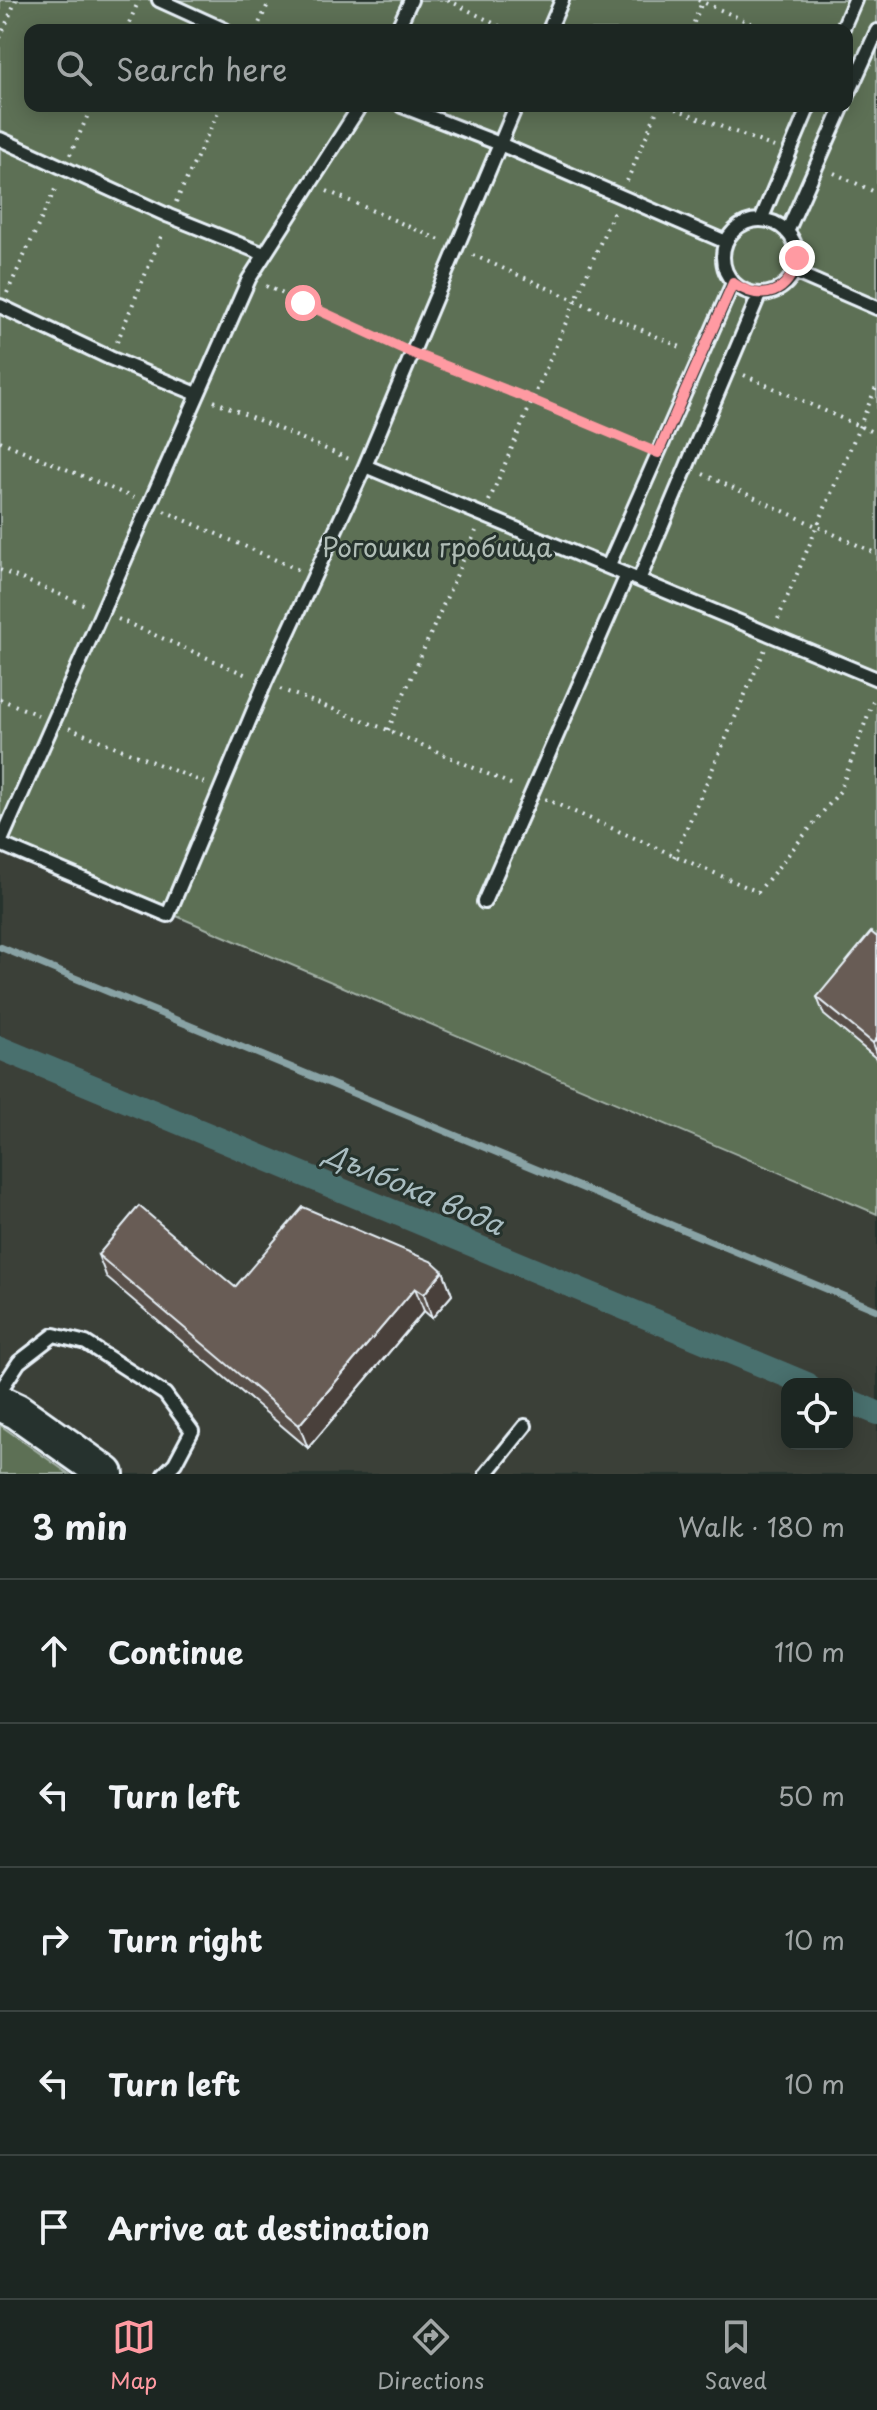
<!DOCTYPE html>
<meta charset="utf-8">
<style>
:root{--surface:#1c2622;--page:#29322f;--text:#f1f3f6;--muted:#a0a5a5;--line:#3a4340;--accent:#ff9aa2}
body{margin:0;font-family:"Playpen Sans",sans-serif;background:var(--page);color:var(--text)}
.controls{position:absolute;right:24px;bottom:24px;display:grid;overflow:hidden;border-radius:16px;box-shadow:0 4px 20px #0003}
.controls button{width:72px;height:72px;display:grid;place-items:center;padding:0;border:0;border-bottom:2px solid var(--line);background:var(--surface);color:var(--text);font:40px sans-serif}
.stop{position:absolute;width:24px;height:24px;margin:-18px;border:6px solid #ff9aa2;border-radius:50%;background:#fff}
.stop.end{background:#ff9aa2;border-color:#fff;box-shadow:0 2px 8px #0008}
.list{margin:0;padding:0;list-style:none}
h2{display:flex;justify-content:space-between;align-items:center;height:104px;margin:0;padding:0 32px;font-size:34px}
h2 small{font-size:26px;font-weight:400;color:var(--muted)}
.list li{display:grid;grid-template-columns:52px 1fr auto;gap:24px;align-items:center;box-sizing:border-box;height:144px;padding:0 32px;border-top:2px solid var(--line)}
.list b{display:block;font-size:30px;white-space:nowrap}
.list em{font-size:26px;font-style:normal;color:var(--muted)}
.icon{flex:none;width:44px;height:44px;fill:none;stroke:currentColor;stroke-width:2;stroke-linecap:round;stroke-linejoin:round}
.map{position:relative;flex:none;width:877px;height:1474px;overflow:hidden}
.search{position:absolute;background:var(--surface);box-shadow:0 4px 20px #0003;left:24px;right:24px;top:24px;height:88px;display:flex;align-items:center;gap:20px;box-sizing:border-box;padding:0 28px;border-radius:16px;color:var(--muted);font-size:30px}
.sheet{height:824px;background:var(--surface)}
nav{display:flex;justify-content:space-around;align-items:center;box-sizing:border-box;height:112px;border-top:2px solid var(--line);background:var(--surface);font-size:22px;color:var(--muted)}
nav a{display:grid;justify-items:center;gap:4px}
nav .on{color:var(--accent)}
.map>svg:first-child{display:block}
</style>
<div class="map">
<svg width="877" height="1474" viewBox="0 0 877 1474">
<rect width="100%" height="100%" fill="#26332d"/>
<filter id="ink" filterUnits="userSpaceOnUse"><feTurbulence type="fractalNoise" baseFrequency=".0125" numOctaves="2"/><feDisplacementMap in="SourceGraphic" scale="16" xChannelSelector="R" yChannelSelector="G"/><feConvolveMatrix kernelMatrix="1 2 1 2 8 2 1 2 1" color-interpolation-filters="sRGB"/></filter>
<g filter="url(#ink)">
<path fill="#3a3f39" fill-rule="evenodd" d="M0,841L877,1214V1474H69L0,1425ZM787,1384H847V1444H787Z"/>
<path fill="#5d7054" stroke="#a2b0a6" stroke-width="2" fill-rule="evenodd" d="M0,0H877V1214L0,841ZM30,30H847V106H30Z
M0,1425L69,1474H0Z"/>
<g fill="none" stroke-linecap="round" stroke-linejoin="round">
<path stroke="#89a3a5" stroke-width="7" d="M0,947L877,1310"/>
<path stroke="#4a6f6e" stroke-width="24" d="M0,1048L807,1384
M847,1400L877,1413"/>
<g stroke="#e8f1f8" stroke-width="18">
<path id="service" d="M159,0L225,30
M397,30L411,0
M549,30L562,0
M842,30L855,0
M847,97L877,31
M402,106L500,144L726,242
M0,139L169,216L264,254
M761,220L809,106
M723 257a37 37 0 1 1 74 0a37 37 0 1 1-74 0Z
M787,232L843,106
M794,272L877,308
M0,306L110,358L197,394
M365,466L877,679
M608,567L733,283
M639,580L759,295
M0,843L249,279L360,106
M0,844L168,915L265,683L365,466L516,106
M484,902L627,575
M0,1391L19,1362L54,1335L86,1343L165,1394L192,1431L175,1463L164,1474
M486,1474L525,1426"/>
</g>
<g stroke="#e8f1f8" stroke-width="40">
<path id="secondary" d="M0,1403L17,1411L106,1474"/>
</g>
<path stroke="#e8f1f8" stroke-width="4" stroke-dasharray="2 6" stroke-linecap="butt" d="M448,0L507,30
M698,0L766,30
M126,30L139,0
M256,30L270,0
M691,30L702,2
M0,38L16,0
M668,106L774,147
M70,155L92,106
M834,173L877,193
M627,181L659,106
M327,191L440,240
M176,202L221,106
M473,255L685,349
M266,286L396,346
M7,293L57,185
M117,342L163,232
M426,359L644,447
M744,375L877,434
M214,401L349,459
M0,441L134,498
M703,474L877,554
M489,501L614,211
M164,511L299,570
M0,570L88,606
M118,619L249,676
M778,619L877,385
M280,689L388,730L515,786
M0,699L38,715
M69,728L205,783
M388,730L476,531
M545,799L758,892L840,791L875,696
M674,857L765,649"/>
<use href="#service" stroke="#26332d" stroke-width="12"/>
<use href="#secondary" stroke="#26332d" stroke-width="34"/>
</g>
<path fill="#594f48" stroke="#e8f1f8" stroke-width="2" d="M877,937V1059L824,1015L817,997Z
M98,1255L235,1287L443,1271L452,1295L432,1318L424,1311L308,1448L107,1278Z"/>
<path fill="#48403b" stroke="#e8f1f8" stroke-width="2" d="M877,1038V1054L873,1043Z
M443,1271L452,1295L432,1318L424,1294Z
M415,1288L424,1311L308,1448L299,1425Z"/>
<path fill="#675c54" stroke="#e8f1f8" stroke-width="2" d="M871,932L877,937V1038L873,1043L817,997Z
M139,1206L235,1287L303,1207L433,1262L443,1271L424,1294L415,1288L299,1425L98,1255Z"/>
</g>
<g fill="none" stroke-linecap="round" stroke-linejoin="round" filter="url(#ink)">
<path stroke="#ff9aa2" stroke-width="10" d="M303,303L410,352L532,400L658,453L733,283C763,303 789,294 797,258"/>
</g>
<g text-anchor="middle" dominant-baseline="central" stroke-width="6" stroke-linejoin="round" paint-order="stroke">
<g font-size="26" fill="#b0bdb6" stroke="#26332d">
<text x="437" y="546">Рогошки гробища</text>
</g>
<g font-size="28" font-style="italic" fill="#a9bdc1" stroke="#26332d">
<text transform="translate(415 1188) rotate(23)">Дълбока вода</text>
</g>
</g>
</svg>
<div class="controls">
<button><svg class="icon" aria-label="locate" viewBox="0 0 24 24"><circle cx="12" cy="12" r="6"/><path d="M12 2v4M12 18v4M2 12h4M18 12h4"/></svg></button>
</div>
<div class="stop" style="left:303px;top:303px"></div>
<div class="stop end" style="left:797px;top:258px"></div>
<div class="search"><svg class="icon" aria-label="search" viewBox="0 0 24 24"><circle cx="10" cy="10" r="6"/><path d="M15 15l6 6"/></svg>Search here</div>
</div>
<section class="sheet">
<h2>3 min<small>Walk · 180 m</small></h2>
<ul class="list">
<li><svg class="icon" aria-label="ahead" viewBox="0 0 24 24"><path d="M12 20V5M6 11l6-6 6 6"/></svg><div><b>Continue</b></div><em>110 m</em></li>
<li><svg class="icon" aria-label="left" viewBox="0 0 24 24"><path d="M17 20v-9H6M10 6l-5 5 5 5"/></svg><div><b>Turn left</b></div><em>50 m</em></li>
<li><svg class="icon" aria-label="right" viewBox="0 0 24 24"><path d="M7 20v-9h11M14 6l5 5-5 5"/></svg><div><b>Turn right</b></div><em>10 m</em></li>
<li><svg class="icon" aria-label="left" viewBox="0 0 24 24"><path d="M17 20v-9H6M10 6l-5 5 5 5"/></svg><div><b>Turn left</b></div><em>10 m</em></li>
<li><svg class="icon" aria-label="arrive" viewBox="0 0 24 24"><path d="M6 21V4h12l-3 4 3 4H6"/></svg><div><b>Arrive at destination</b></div></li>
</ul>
</section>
<nav>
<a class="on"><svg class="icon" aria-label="map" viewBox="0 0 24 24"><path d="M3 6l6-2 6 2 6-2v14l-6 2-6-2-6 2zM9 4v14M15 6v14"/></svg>Map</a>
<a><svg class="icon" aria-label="directions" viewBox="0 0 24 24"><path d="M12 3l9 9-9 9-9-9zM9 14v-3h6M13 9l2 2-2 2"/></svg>Directions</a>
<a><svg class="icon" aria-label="saved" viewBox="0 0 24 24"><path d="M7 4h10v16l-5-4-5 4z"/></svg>Saved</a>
</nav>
